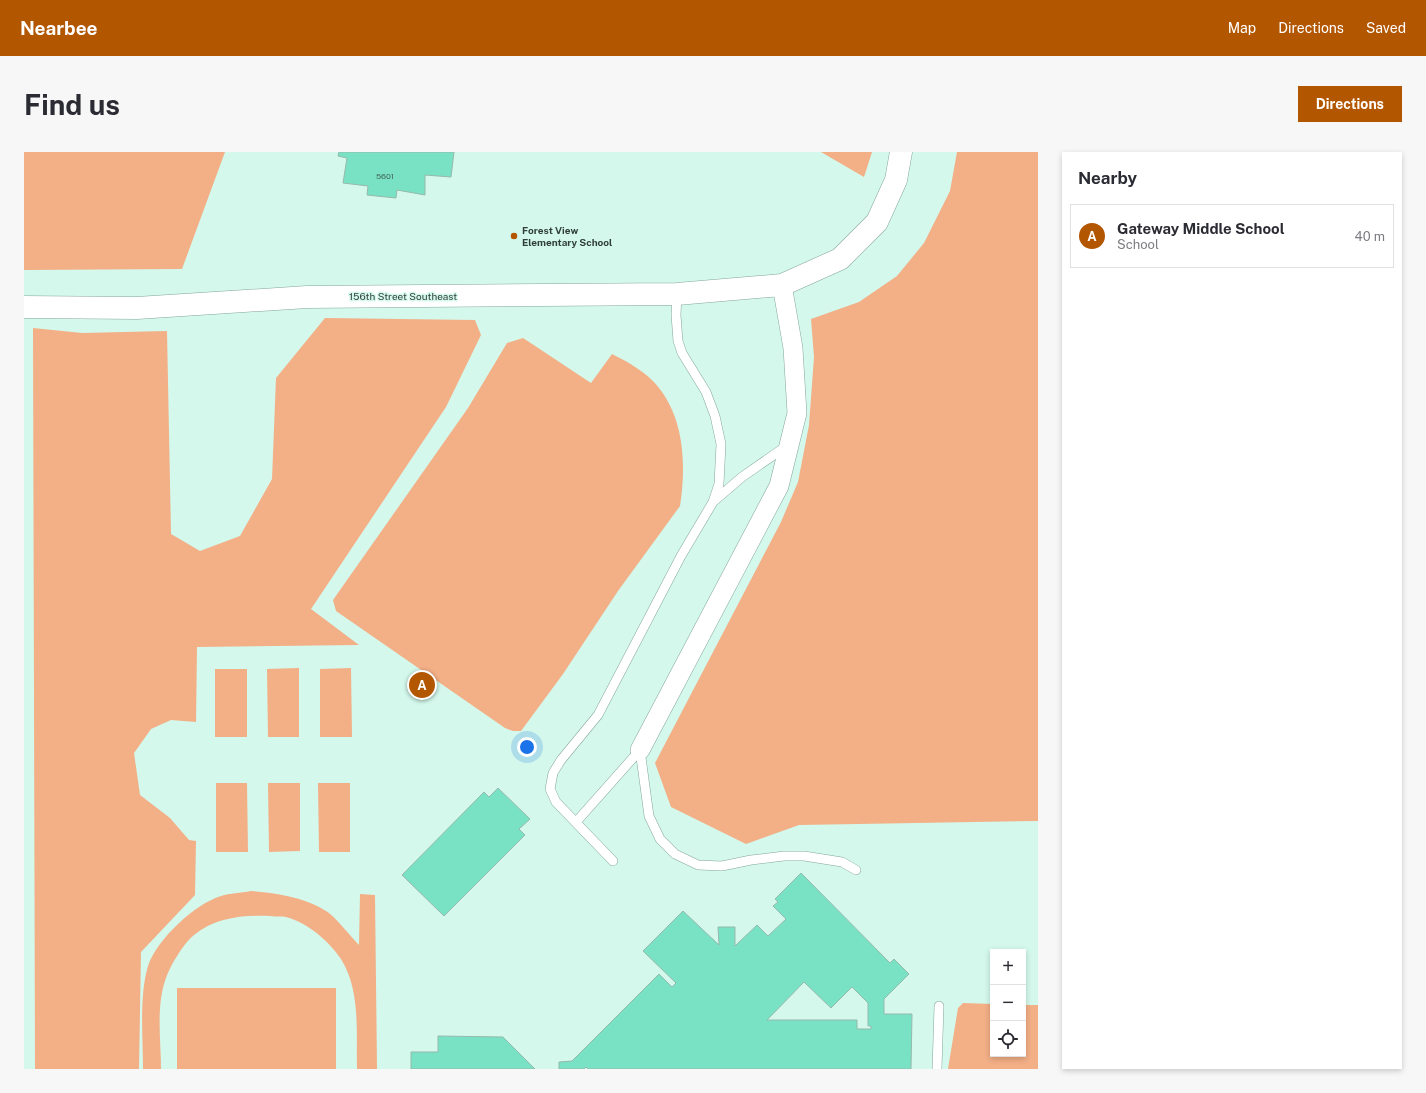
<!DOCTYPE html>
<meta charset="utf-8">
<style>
:root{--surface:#fff;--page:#f7f7f7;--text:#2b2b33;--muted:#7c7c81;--line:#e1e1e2;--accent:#b35600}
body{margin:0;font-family:"Public Sans",sans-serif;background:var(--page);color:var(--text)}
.controls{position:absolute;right:12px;bottom:12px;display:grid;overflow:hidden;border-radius:0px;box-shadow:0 2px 6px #0003}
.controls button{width:36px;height:36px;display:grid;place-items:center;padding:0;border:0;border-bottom:1px solid var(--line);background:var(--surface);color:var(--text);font:20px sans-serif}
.you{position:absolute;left:503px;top:595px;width:14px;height:14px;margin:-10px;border:3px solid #fff;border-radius:50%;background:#1a73e8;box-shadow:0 0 0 6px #1a73e833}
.badge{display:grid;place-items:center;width:26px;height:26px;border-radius:50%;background:var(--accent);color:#fff;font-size:13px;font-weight:700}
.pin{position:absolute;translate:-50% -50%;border:2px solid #fff;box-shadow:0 1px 4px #0006}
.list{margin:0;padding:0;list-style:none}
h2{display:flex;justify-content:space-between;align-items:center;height:52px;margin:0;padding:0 16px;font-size:17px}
h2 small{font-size:13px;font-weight:400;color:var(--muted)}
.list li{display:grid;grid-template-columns:26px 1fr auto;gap:12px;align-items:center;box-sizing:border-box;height:64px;margin:0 8px 8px;padding:0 8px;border:1px solid var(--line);border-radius:0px}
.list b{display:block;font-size:15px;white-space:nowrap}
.list p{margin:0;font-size:13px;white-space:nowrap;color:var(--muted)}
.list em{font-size:13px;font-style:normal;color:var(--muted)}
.icon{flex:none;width:22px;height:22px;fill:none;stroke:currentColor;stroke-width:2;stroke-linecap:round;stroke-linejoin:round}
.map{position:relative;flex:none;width:1014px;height:917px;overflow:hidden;border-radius:0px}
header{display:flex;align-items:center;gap:24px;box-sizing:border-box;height:56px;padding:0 20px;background:var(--accent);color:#fff}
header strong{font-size:19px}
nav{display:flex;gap:22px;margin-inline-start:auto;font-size:14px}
.intro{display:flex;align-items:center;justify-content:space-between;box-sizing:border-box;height:96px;padding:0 24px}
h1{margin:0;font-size:28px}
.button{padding:10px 18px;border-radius:0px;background:var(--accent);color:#fff;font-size:14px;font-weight:700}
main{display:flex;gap:24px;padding:0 24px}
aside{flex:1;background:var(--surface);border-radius:0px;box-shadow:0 2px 6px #0003}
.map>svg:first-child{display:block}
</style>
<header>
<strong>Nearbee</strong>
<nav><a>Map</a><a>Directions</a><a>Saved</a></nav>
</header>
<div class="intro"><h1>Find us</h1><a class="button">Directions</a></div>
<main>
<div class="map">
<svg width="1014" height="917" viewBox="0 0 1014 917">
<rect width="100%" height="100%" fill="#d4f8ec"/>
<path fill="#f3af86" d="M0,0H201L158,117L0,118Z
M797,0H848L840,25Z
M933,0H1014V669L775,673L722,692L647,655L631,611L757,370L774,330L785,273L790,205L787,167L835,150L873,124L900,91L926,39Z
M301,166L451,168L457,183L422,255L287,457L335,493L173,495L172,570L147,568L127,577L110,601L116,643L146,666L165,688L172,689L171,743L117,800L115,917H11L9,176L58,181L143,179L147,382L176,399L216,384L248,327L252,226Z
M499,186L567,231L588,202C604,210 624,221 635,236C661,269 662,315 656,354L594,439L539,522L497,579H489L481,576L312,459L309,448L444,256L483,191Z
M275,516V585H244L243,517Z
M327,516L328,585H296V517Z
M191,517H223V585H191Z
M192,631H223L224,700H192Z
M244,631H276V699L245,700Z
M294,631H326V700H295Z
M227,739C252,741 284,746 305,761C316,770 325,783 335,793L336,742L351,743L353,917H333C332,881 337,839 317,807C305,789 284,771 262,765C258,764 252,765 247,764C220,763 192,765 170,783C158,793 145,816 141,829C132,856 137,889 137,917H119C119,885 115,844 124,814C133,787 171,752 197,744C206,741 217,741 227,739Z
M153,836H312V917H153Z
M939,851L969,852V902H999V853H1014V917H924L934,856Z"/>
<path fill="#79e2c4" stroke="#96b9ad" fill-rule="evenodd" d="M315,0H430L427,25L401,23V43L373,38L372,46L343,43L344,34L319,31L323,6L314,4Z
M474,636L506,667L495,677L501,683L420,764L378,723L460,640L465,645Z
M777,721L866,811L870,807L885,822L860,847V862H888L887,917H564L562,915L560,917H535V910L548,909L635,822L648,835L652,831L619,799L659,759L695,793L694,775H711V794L733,773L744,784L762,767L749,754L754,750L751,747ZM780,830L807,856L828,835L844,851V874H847V877H833V868H743Z
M414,884L479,885L511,917H387V900H414Z"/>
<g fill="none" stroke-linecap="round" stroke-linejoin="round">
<g stroke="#85a69b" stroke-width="10">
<path id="service" d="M690,349L718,325L764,293
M616,598L625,664L636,687L651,702L674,713L698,714L727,708L760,704H780L818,710L832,718
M553,669L616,598
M589,709L532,650L526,637L529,621L537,608L574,563L657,404L689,350L695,332L697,292L691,264L682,240L658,201L654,189L652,163L653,142
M913,917L915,854"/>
</g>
<g stroke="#85a69b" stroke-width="20">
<path id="minor" d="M616,598L755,334L773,261L769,196L758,133"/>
</g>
<g stroke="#85a69b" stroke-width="23">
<path id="tertiary" d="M0,155L113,156L283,145L653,142L758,133L816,107L853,70L872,28L877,0"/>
</g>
<use href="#service" stroke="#fff" stroke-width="9"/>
<use href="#minor" stroke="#fff" stroke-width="19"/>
<use href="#tertiary" stroke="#fff" stroke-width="22"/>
</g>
<circle fill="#b35600" stroke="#d4f8ec" stroke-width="1.5" cx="490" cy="84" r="4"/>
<g text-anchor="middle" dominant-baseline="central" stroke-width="3" stroke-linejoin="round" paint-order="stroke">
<g font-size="8" fill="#43685c">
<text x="361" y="24">5601</text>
</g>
<g font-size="10" font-weight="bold" fill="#313f3a" stroke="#d4f8ec" text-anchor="start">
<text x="498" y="78">Forest View<tspan x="498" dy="12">Elementary School</tspan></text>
</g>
<g font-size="10" fill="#313f3a" stroke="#d4f8ec">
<text x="379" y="144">156th Street Southeast</text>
</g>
</g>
</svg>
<div class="controls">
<button>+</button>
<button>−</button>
<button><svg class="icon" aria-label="locate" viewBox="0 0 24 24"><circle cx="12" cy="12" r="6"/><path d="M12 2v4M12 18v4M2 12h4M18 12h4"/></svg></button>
</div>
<div class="you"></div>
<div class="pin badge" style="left:398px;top:533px">A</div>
</div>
<aside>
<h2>Nearby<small></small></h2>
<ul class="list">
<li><span class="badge">A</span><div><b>Gateway Middle School</b><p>School</p></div><em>40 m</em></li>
</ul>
</aside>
</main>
